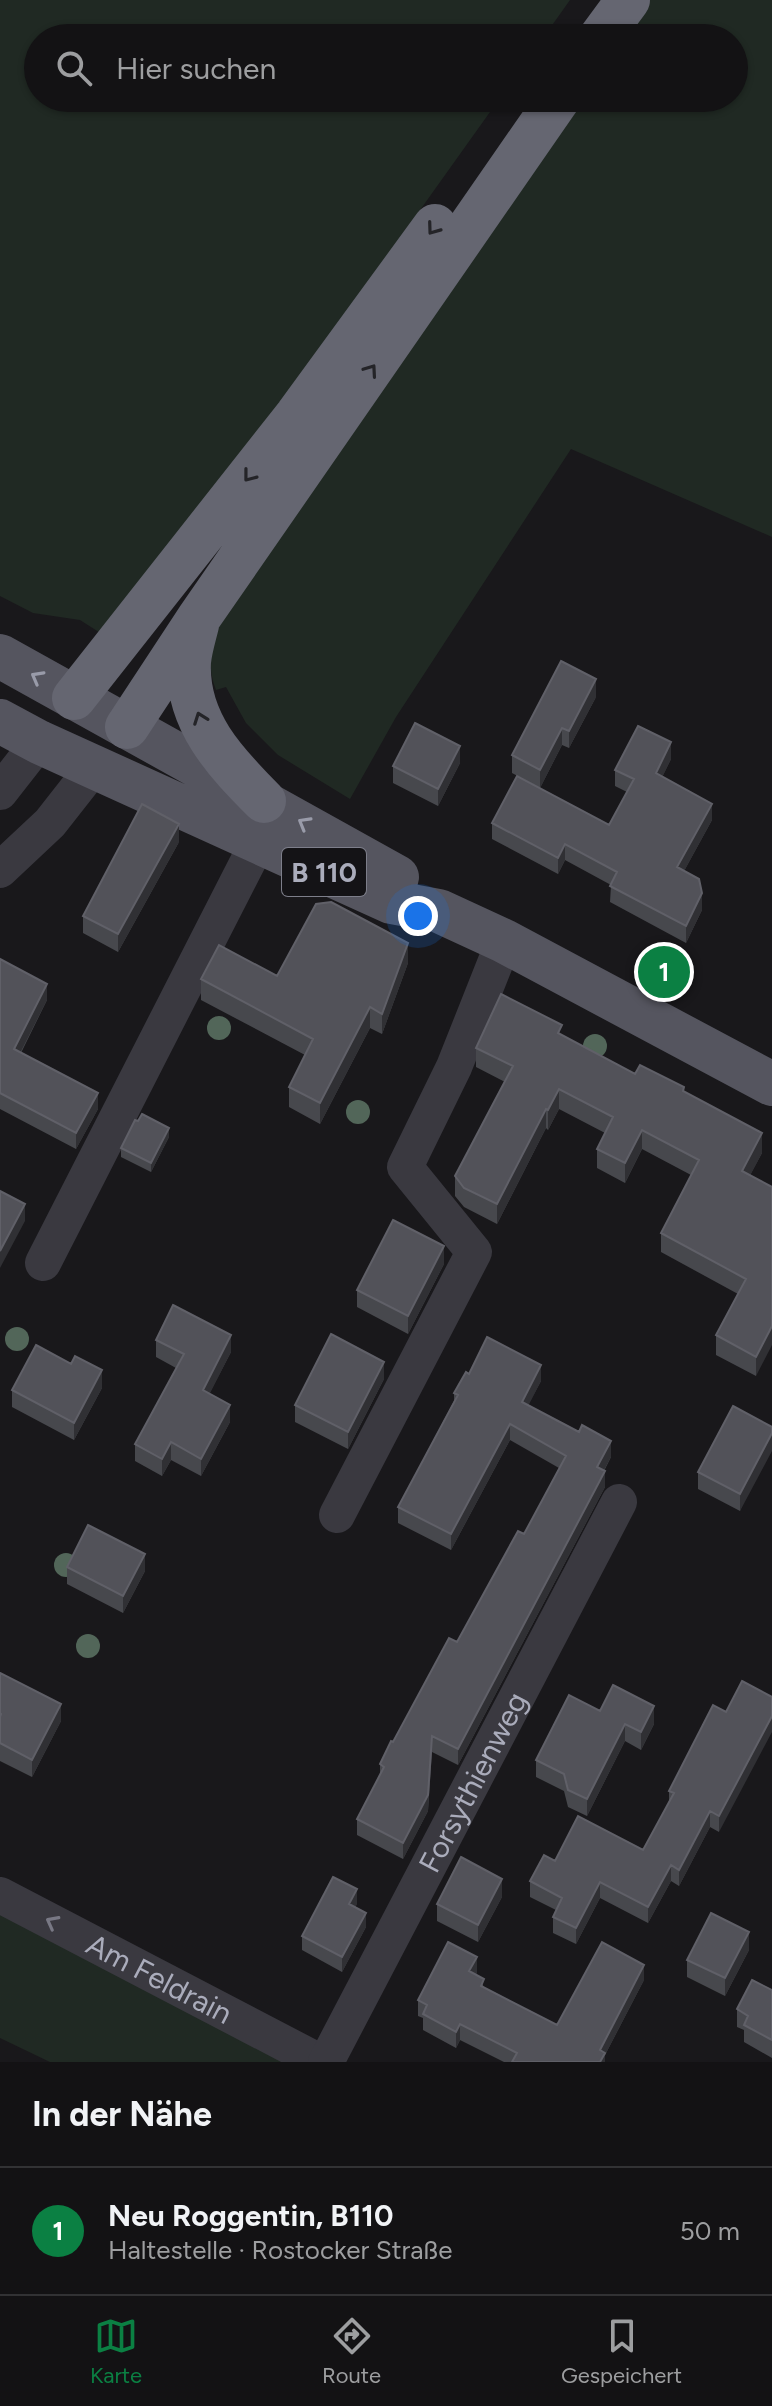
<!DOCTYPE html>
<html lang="de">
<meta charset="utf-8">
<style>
:root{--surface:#131214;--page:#1c1b1d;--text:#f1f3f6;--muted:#9d9ea0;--line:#323234;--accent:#0b8043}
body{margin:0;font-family:Figtree,sans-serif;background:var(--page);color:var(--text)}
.you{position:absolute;left:418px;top:916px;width:28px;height:28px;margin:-20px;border:6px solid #fff;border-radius:50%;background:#1a73e8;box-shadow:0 0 0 12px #1a73e833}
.badge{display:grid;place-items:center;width:52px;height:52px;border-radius:50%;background:var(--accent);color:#fff;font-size:26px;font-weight:700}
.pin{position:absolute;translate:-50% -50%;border:4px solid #fff;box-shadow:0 2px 8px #0006}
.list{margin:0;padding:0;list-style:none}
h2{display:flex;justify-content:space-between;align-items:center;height:104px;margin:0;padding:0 32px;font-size:34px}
h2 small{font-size:26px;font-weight:400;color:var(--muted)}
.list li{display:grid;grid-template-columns:52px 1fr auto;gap:24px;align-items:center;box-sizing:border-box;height:128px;padding:0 32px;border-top:2px solid var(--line)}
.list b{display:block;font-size:30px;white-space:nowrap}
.list p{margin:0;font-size:26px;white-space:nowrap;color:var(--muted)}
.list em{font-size:26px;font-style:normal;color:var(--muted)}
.icon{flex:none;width:44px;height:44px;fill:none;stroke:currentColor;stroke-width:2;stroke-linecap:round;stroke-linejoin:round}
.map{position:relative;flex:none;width:772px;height:2062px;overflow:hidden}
.search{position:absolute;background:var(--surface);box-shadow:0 2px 6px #0004;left:24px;right:24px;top:24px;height:88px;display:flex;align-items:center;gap:20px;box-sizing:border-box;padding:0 28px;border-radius:44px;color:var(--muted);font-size:30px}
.sheet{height:232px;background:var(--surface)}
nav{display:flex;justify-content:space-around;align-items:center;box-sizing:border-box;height:112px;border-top:2px solid var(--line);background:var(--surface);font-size:22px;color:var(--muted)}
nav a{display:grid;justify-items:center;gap:4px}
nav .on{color:var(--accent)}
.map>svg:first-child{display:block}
</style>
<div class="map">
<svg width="772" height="2062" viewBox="0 0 772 2062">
<rect width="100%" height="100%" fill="#19181b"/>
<path fill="#202923" d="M0,0H570L543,38H38V98H500L181,545L102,634L80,620L33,613L0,596Z
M647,0H772V537L571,449L396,717L350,799L278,755L246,723L226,687L216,690C204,661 214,633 221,603L577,98H734V38H620Z
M0,1900L304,2062H50L0,2038Z"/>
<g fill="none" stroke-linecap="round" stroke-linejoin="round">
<g stroke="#3a3940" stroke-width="36">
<path d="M0,792L39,742"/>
<path d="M0,870L50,823L94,767"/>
<path d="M43,1263L258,842"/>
<path d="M337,1515L474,1252L405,1167L454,1067L504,941"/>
<path id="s1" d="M0,1895L320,2062"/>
<path id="s2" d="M326,2062L619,1502"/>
</g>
<path stroke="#55555f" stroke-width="44" d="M0,656L397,877
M0,721L39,742L391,902L439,911L504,941L772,1084"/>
<path stroke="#656671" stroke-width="44" d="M600,38L628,0
M197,625C194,637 190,650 189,662C186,721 225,762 264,801
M74,698L297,415L435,226
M127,727L198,619L559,98"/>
</g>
<g fill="#526659">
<circle cx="219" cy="1028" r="12"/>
<circle cx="595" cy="1046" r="12"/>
<circle cx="358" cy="1112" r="12"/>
<circle cx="17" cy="1339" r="12"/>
<circle cx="66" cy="1565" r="12"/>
<circle cx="88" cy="1646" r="12"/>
</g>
<path fill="#47484d" d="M596,697L569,748L562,745L540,788L512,773V755Z
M671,759L662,777L712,820L684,871L702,910L686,943L610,902L611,885L565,860L558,874L492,839V823L609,825L627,792L615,786V770Z
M460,763L438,806L393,783V766Z
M179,842L118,952L83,933V916Z
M0,959L47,1000L21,1053L98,1109L76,1149L0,1109Z
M408,963L382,1034L370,1028L320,1124L289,1107V1087L305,1055L201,1000V979L277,976Z
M562,1035L635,1074L684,1092L762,1153L750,1175L772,1187L756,1376L716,1355V1335L738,1294L661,1252V1233L691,1175L642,1149L625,1183L597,1168V1149L605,1133L559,1109L548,1130L546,1128L497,1224L464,1207L455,1196V1176L505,1082L476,1067V1048Z
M169,1137L151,1172L121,1157V1148Z
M444,1264L408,1334L357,1307V1290Z
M156,1340L231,1352L209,1394L230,1422L201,1476L171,1460L162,1476L135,1461V1444L176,1368L156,1357Z
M469,1374L541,1381L528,1405L611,1457L604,1471L605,1487L458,1765L432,1752L428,1811L403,1859L357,1835V1819L380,1776V1764L524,1534L559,1468L510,1440L451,1550L398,1523V1507L454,1401V1393Z
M384,1379L348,1449L295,1422V1405Z
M102,1388L74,1440L12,1407V1390Z
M772,1427L740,1511L698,1489V1472Z
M67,1567L145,1571L123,1613L67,1584Z
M0,1673L61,1721L32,1777L0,1761Z
M600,1711L654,1724L641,1750L625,1741L587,1816L568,1807L564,1791L536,1777V1760Z
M726,1712L719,1832L710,1827L679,1886L671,1881L648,1923L600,1898L576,1944L553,1933V1917L556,1910L530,1897V1881L555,1861L643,1850L669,1802V1791Z
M502,1897L478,1942L437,1921V1904Z
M357,1904L355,1907L366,1927L342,1972L302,1950V1936Z
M749,1950L725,1996L687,1977V1960Z
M477,1973L476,1974L484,1987L557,2025L644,1980L605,2055V2062H504L460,2040L456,2048L423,2030V2018L418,2016V2000Z
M772,1990V2058L744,2042V2030L737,2027V2009Z"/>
<path fill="#303034" d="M596,679V697L569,748V731Z
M562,728V745L540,788V770Z
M671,742V759L656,790V773Z
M460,746V763L438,806V789Z
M712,804V820L677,884V867Z
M179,824V842L118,952V934Z
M565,844V860L558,874V858Z
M702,893V910L686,943V926Z
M408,943V963L382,1034V1014Z
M47,984V1000L14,1065V1049Z
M370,1007V1028L320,1124V1103Z
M559,1089V1109L548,1130V1110Z
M98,1093V1109L76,1149V1133Z
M546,1109V1128L497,1224V1204Z
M169,1128V1137L151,1172V1163Z
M642,1130V1149L625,1183V1163Z
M762,1133V1153L742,1191V1171Z
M25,1204V1221L0,1268V1251Z
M444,1246V1264L408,1334V1316Z
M772,1326V1345L756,1376V1357Z
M231,1335V1352L203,1407V1390Z
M384,1362V1379L348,1449V1432Z
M541,1365V1381L522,1418V1402Z
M102,1370V1388L74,1440V1423Z
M230,1405V1422L201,1476V1459Z
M510,1424V1440L451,1550V1534Z
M772,1433V1451L740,1511V1494Z
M611,1441V1457L597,1483V1467Z
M171,1442V1460L162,1476V1459Z
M605,1471V1487L458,1765V1749Z
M145,1554V1571L123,1613V1596Z
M61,1704V1721L32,1777V1760Z
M654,1706V1724L641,1750V1732Z
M772,1716V1732L719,1832V1816Z
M625,1724V1741L587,1816V1799Z
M432,1736L428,1811L403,1859V1843Z
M710,1811V1827L679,1886V1870Z
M671,1865V1881L648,1923V1907Z
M502,1879V1897L478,1942V1925Z
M600,1882V1898L576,1944V1928Z
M357,1889V1904L349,1919V1904Z
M366,1913V1927L342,1972V1957Z
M749,1932V1950L725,1996V1978Z
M477,1957V1973L469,1987V1971Z
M644,1965V1980L605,2055V2062H600V2050Z
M460,2024V2040L456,2048V2032Z"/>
<path fill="#525259" stroke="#606068" stroke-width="2" d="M561,661L596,679L569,731L562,728L540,770L512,755Z
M415,723L460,746L438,789L393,766Z
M638,726L671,742L656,773L712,804L677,867L699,879L702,893L686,926L610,886L617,872L565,844L558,858L492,823L517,776L609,825L634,779L615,770Z
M142,804L179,824L118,934L83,916Z
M331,902L408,943L382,1014L370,1007L320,1103L289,1087L313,1039L201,979L219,945L277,976L316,904Z
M0,959L47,984L14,1049L98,1093L76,1133L0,1093Z
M501,994L562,1025L558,1033L635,1074L640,1065L684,1087L683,1091L762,1133L742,1171L772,1187V1326L756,1357L716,1335L746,1279L661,1233L699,1160L642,1130L625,1163L597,1149L613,1117L559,1089L548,1110L546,1109L497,1204L464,1188L455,1176L513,1066L476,1048Z
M142,1114L169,1128L151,1163L121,1148L135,1120L138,1121Z
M0,1191L25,1204L0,1251Z
M393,1220L444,1246L408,1316L357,1290Z
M173,1305L231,1335L203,1390L230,1405L201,1459L171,1442L162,1459L135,1444L184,1354L156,1340Z
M331,1334L384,1362L348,1432L295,1405Z
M487,1337L541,1365L522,1402L579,1432L582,1425L611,1441L597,1467L605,1471L458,1749L432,1736L428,1795L403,1843L357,1819L384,1767L380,1764L391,1741L393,1742L449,1638L457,1642L518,1531L524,1534L566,1456L510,1424L451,1534L398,1507L458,1395L454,1393L466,1372L469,1374Z
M36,1345L71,1364L75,1356L102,1370L74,1423L12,1390Z
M733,1406L772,1427V1433L740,1494L698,1472Z
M88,1525L145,1554L123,1596L67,1567Z
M0,1673L61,1704L32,1760L0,1743V1717L1,1714L0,1713Z
M742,1681L772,1697V1716L719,1816L710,1811L679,1870L671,1865L648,1907L600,1882L576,1928L553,1917L562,1898L530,1881L544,1855L555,1861L578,1816L643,1850L674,1793L669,1791L713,1705L726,1712Z
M613,1685L654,1706L641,1732L625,1724L587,1799L568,1790L564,1774L536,1760L569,1695L600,1711Z
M461,1857L502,1879L478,1925L437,1904Z
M333,1877L357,1889L349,1904L366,1913L342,1957L302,1936Z
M711,1913L749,1932L725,1978L687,1960Z
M448,1942L477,1957L469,1971L484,1979L481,1986L557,2025L602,1942L644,1965L600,2050L605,2053L600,2062H512L517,2053L460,2024L456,2032L423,2014L427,2005L418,2000Z
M752,1980L772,1990V2040L744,2025L748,2016L737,2009Z"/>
<defs><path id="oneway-chevron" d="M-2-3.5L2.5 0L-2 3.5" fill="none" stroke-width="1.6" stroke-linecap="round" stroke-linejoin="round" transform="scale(2)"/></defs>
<g stroke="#242428">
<use href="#oneway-chevron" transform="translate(433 229) rotate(126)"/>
<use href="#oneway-chevron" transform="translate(371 370) rotate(-55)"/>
<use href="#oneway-chevron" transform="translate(249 476) rotate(128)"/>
<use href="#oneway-chevron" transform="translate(200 718) rotate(-110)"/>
</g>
<g stroke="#999ba9">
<use href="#oneway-chevron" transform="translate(37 677) rotate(-151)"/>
<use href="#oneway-chevron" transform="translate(304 823) rotate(-150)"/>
</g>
<use stroke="#787884" href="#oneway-chevron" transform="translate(52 1922) rotate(-152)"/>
<g text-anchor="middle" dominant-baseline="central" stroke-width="7" stroke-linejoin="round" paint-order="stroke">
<rect fill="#141316" stroke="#7d7e8a" stroke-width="2" x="282" y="848" width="84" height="48" rx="6"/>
<g font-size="28" font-weight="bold" fill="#aaacbb">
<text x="324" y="872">B 110</text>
</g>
<g font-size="30" fill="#aaacbb" stroke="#141316">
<text stroke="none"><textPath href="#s2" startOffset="316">Forsythienweg</textPath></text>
<text stroke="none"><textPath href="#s1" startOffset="180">Am Feldrain</textPath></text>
</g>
</g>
</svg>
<div class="you"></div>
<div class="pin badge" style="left:664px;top:972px">1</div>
<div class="search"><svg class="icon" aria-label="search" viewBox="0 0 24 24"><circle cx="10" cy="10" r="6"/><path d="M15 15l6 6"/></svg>Hier suchen</div>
</div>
<section class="sheet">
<h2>In der Nähe<small></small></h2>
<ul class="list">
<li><span class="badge">1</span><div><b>Neu Roggentin, B110</b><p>Haltestelle · Rostocker Straße</p></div><em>50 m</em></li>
</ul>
</section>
<nav>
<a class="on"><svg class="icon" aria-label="map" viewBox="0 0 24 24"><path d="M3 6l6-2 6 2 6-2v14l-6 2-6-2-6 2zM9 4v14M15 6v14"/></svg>Karte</a>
<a><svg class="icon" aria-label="directions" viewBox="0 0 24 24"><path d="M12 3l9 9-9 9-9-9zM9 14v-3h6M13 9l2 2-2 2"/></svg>Route</a>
<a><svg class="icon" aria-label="saved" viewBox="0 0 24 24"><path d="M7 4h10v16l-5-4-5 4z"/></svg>Gespeichert</a>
</nav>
